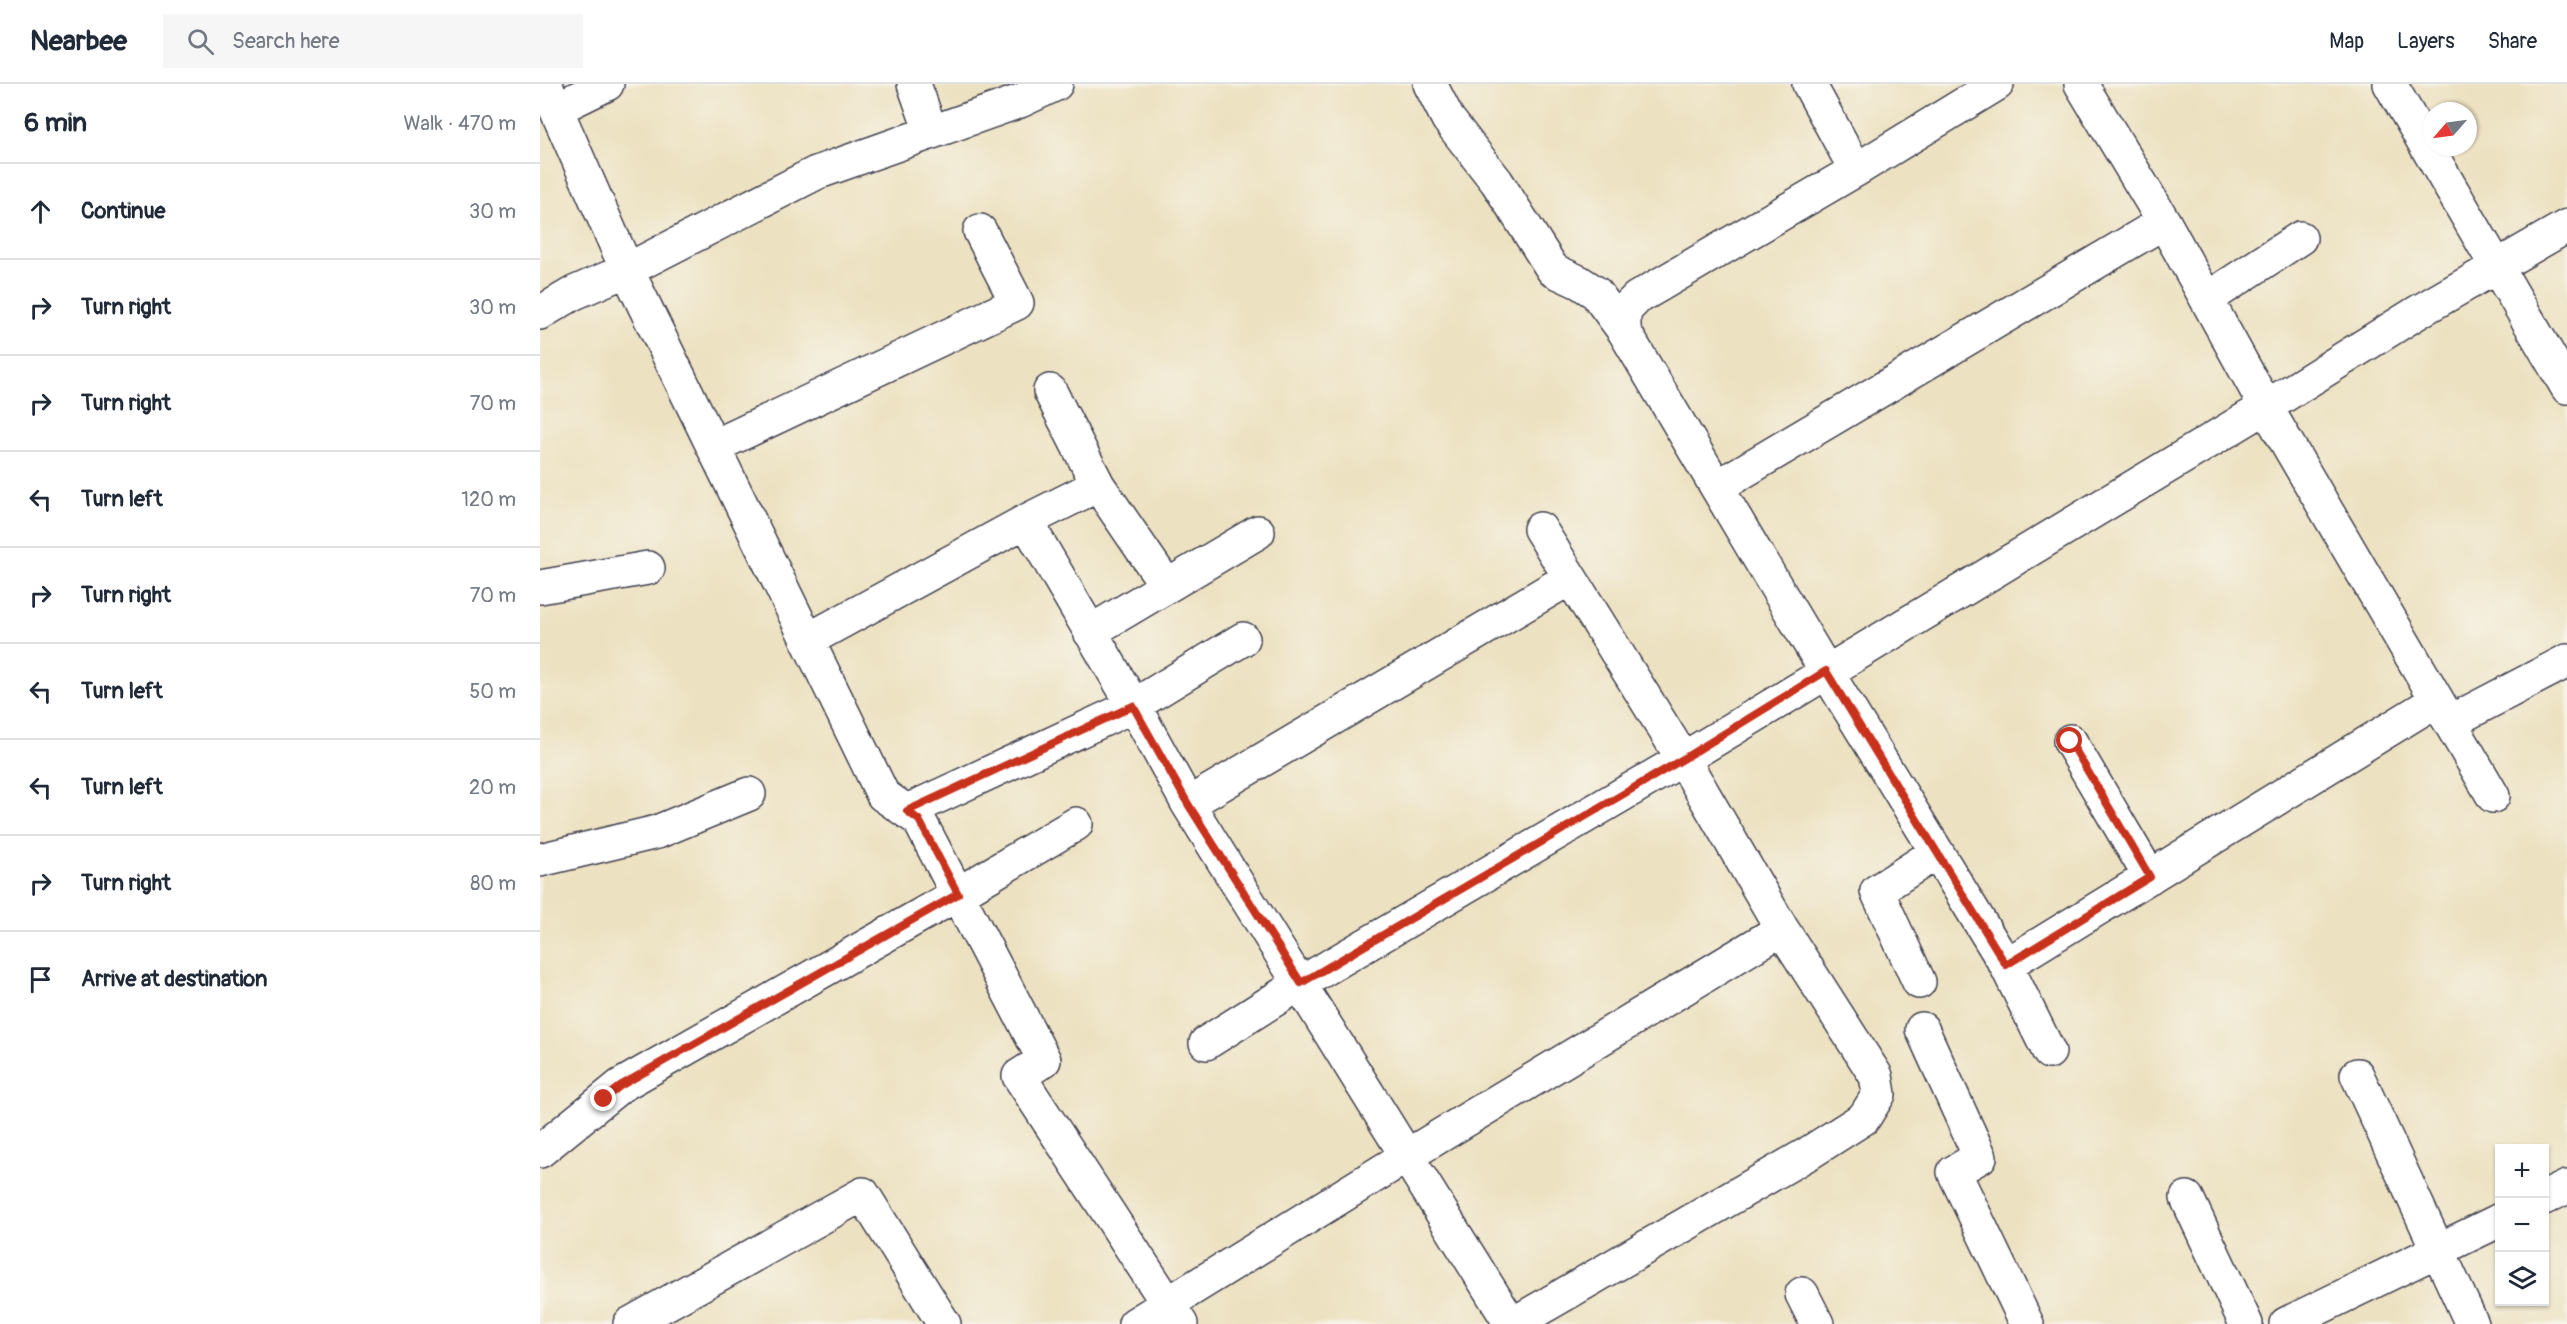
<!DOCTYPE html>
<meta charset="utf-8">
<style>
:root{--surface:#fff;--page:#f6f6f7;--text:#1f2937;--muted:#747a83;--line:#e0e1e3}
body{margin:0;font-family:Pangolin,sans-serif;background:var(--page);color:var(--text)}
.controls{position:absolute;right:18px;bottom:18px;display:grid;overflow:hidden;border-radius:0px;box-shadow:0 2px 4px #0004}
.controls button{width:54px;height:54px;display:grid;place-items:center;padding:0;border:0;border-bottom:2px solid var(--line);background:var(--surface);color:var(--text);font:30px sans-serif}
.compass{position:absolute;left:1883px;top:18px;width:54px;height:54px;border-radius:50%;background:var(--surface);box-shadow:0 2px 4px #0004;rotate:242deg}
.stop{position:absolute;width:18px;height:18px;margin:-14px;border:4px solid #c8321e;border-radius:50%;background:#fff}
.stop.end{background:#c8321e;border-color:#fff;box-shadow:0 2px 6px #0008}
.list{margin:0;padding:0;list-style:none}
h2{display:flex;justify-content:space-between;align-items:center;height:78px;margin:0;padding:0 24px;font-size:26px}
h2 small{font-size:20px;font-weight:400;color:var(--muted)}
.list li{display:grid;grid-template-columns:39px 1fr auto;gap:18px;align-items:center;box-sizing:border-box;height:96px;padding:0 24px;border-top:2px solid var(--line)}
.list b{display:block;font-size:22px;white-space:nowrap}
.list em{font-size:20px;font-style:normal;color:var(--muted)}
.icon{flex:none;width:33px;height:33px;fill:none;stroke:currentColor;stroke-width:2;stroke-linecap:round;stroke-linejoin:round}
.map{position:relative;flex:none;width:2027px;height:1240px;overflow:hidden}
header{display:flex;align-items:center;gap:36px;box-sizing:border-box;height:84px;padding:0 30px;background:var(--surface);border-bottom:2px solid var(--line)}
header strong{font-size:28px}
nav{display:flex;gap:33px;margin-inline-start:auto;font-size:21px}
.search{width:420px;height:54px;background:var(--page);display:flex;align-items:center;gap:15px;box-sizing:border-box;padding:0 21px;border-radius:0px;color:var(--muted);font-size:22px}
main{display:flex}
aside{flex:1;background:var(--surface)}
.map>svg:first-child{display:block}
</style>
<header>
<strong>Nearbee</strong>
<div class="search"><svg class="icon" aria-label="search" viewBox="0 0 24 24"><circle cx="10" cy="10" r="6"/><path d="M15 15l6 6"/></svg>Search here</div>
<nav><a>Map</a><a>Layers</a><a>Share</a></nav>
</header>
<main>
<aside>
<h2>6 min<small>Walk · 470 m</small></h2>
<ul class="list">
<li><svg class="icon" aria-label="ahead" viewBox="0 0 24 24"><path d="M12 20V5M6 11l6-6 6 6"/></svg><div><b>Continue</b></div><em>30 m</em></li>
<li><svg class="icon" aria-label="right" viewBox="0 0 24 24"><path d="M7 20v-9h11M14 6l5 5-5 5"/></svg><div><b>Turn right</b></div><em>30 m</em></li>
<li><svg class="icon" aria-label="right" viewBox="0 0 24 24"><path d="M7 20v-9h11M14 6l5 5-5 5"/></svg><div><b>Turn right</b></div><em>70 m</em></li>
<li><svg class="icon" aria-label="left" viewBox="0 0 24 24"><path d="M17 20v-9H6M10 6l-5 5 5 5"/></svg><div><b>Turn left</b></div><em>120 m</em></li>
<li><svg class="icon" aria-label="right" viewBox="0 0 24 24"><path d="M7 20v-9h11M14 6l5 5-5 5"/></svg><div><b>Turn right</b></div><em>70 m</em></li>
<li><svg class="icon" aria-label="left" viewBox="0 0 24 24"><path d="M17 20v-9H6M10 6l-5 5 5 5"/></svg><div><b>Turn left</b></div><em>50 m</em></li>
<li><svg class="icon" aria-label="left" viewBox="0 0 24 24"><path d="M17 20v-9H6M10 6l-5 5 5 5"/></svg><div><b>Turn left</b></div><em>20 m</em></li>
<li><svg class="icon" aria-label="right" viewBox="0 0 24 24"><path d="M7 20v-9h11M14 6l5 5-5 5"/></svg><div><b>Turn right</b></div><em>80 m</em></li>
<li><svg class="icon" aria-label="arrive" viewBox="0 0 24 24"><path d="M6 21V4h12l-3 4 3 4H6"/></svg><div><b>Arrive at destination</b></div></li>
</ul>
</aside>
<div class="map">
<svg width="2027" height="1240" viewBox="0 0 2027 1240">
<rect width="100%" height="100%" fill="#f7f3e8"/>
<filter id="ink" filterUnits="userSpaceOnUse"><feTurbulence type="fractalNoise" baseFrequency=".0167" numOctaves="2"/><feDisplacementMap in="SourceGraphic" scale="12" xChannelSelector="R" yChannelSelector="G"/><feConvolveMatrix kernelMatrix="1 2 1 2 8 2 1 2 1" color-interpolation-filters="sRGB"/></filter>
<filter id="wash" filterUnits="userSpaceOnUse"><feTurbulence type="fractalNoise" baseFrequency=".008" numOctaves="4" result="noise"/><feDisplacementMap in="SourceGraphic" scale="24" xChannelSelector="R" yChannelSelector="G"/><feGaussianBlur stdDeviation="1.35" result="paint"/><feColorMatrix in="noise" values="0 0 0 0 0 0 0 0 0 0 0 0 0 0 0 0 0 1.4 0 .05"/><feComposite in="paint" operator="in"/></filter>
<g filter="url(#wash)">
<rect width="100%" height="100%" fill="#ece1c0"/>
</g>
<g filter="url(#ink)">
<g fill="none" stroke-linecap="round" stroke-linejoin="round">
<g stroke="#403f4f" stroke-width="36">
<path id="street" d="M5,0L87,186L343,711L379,736L504,976L479,992L641,1240
M374,0L391,48
M890,0L908,35L957,98L1013,186L1039,198L1056,209L1084,247
M1269,0L1316,86
M1457,0L1316,86L1097,214L1084,227V247L1286,587L1466,881L1509,968
M1541,0L1624,138L1726,323L1953,712
M1850,0L2027,303
M16,25L67,0
M1667,215L1760,154
M0,229L34,209L87,186L276,89L480,17L516,0
M510,307L558,401L627,502
M173,363L477,219L440,147
M1177,403L1624,138
M486,437L599,631L648,720L971,1240
M0,503L108,484
M550,548L718,448
M268,556L486,437L558,401
M1910,638L2027,577
M1530,657L1610,793
M648,720L1030,494
M367,727L593,622L703,555
M0,776L117,748L209,710
M1466,881L1897,616
M1379,898L1337,807L1397,768
M1382,945L1440,1073L1414,1088L1487,1240
M666,959L761,899L1143,675L1726,323L1878,228L2027,142
M1817,991L1932,1240
M0,1067L80,1002L418,810L536,740
M1647,1114L1706,1240
M2004,1114L2027,1103
M1262,1210L1277,1240
M90,1240L323,1110L404,1240
M595,1240L865,1073L1242,845
M973,1240L1269,1069L1324,1034L1339,1010L1336,992L1242,845L1143,675L1000,445
M1746,1240L1960,1136"/>
</g>
<use href="#street" stroke="#fff" stroke-width="33"/>
</g>
</g>
<g fill="none" stroke-linecap="round" stroke-linejoin="round" filter="url(#ink)">
<path stroke="#c8321e" stroke-width="8" d="M64,1015L80,1002L418,810L379,736L367,727L593,622L648,720L761,899L1143,675L1286,587L1466,881L1610,793L1530,657"/>
</g>
</svg>
<div class="controls">
<button>+</button>
<button>−</button>
<button><svg class="icon" aria-label="layers" viewBox="0 0 24 24"><path d="M12 4l9 5-9 5-9-5zM3 14l9 5 9-5"/></svg></button>
</div>
<svg class="compass" viewBox="-18 -18 36 36"><path d="M0-13l5 13h-10z" fill="#e53935"/><path d="M0 13l5-13h-10z" fill="#747a83"/></svg>
<div class="stop" style="left:1530px;top:657px"></div>
<div class="stop end" style="left:64px;top:1015px"></div>
</div>
</main>
